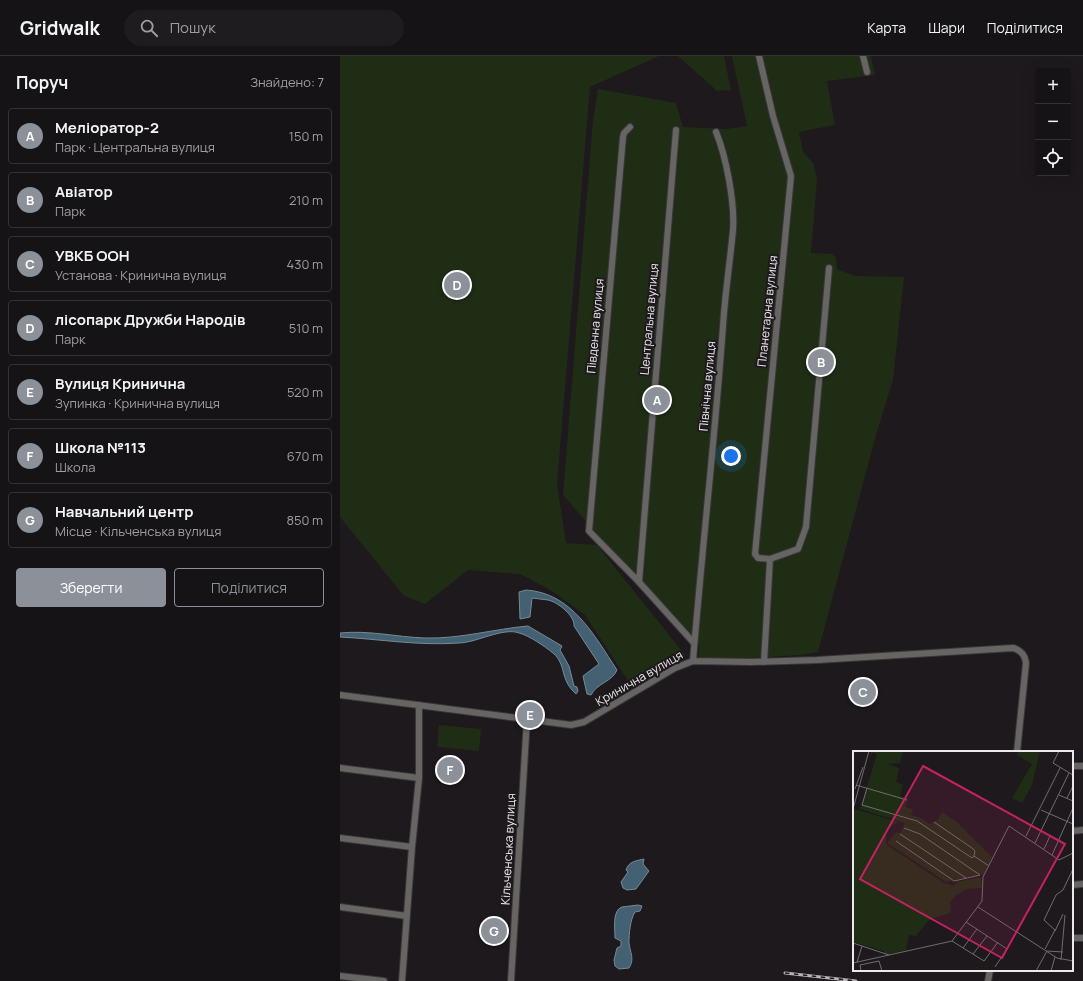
<!DOCTYPE html>
<html lang="uk">
<meta charset="utf-8">
<style>
:root{--surface:#161316;--page:#1f1c1f;--text:#f1f3f6;--muted:#9e9ea1;--line:#353235;--accent:#8c9099}
body{margin:0;font-family:Manrope,sans-serif;background:var(--page);color:var(--text)}
.controls{position:absolute;right:12px;top:12px;display:grid;overflow:hidden;border-radius:4px;box-shadow:0 4px 16px #0002}
.controls button{width:36px;height:36px;display:grid;place-items:center;padding:0;border:0;border-bottom:1px solid var(--line);background:var(--surface);color:var(--text);font:20px sans-serif}
.you{position:absolute;left:391px;top:400px;width:14px;height:14px;margin:-10px;border:3px solid #fff;border-radius:50%;background:#1a73e8;box-shadow:0 0 0 6px #1a73e833}
.badge{display:grid;place-items:center;width:26px;height:26px;border-radius:50%;background:var(--accent);color:#fff;font-size:13px;font-weight:700}
.pin{position:absolute;translate:-50% -50%;border:2px solid #fff;box-shadow:0 1px 4px #0006}
.list{margin:0;padding:0;list-style:none}
h2{display:flex;justify-content:space-between;align-items:center;height:52px;margin:0;padding:0 16px;font-size:17px}
h2 small{font-size:13px;font-weight:400;color:var(--muted)}
.list li{display:grid;grid-template-columns:26px 1fr auto;gap:12px;align-items:center;box-sizing:border-box;height:56px;margin:0 8px 8px;padding:0 8px;border:1px solid var(--line);border-radius:4px}
.list b{display:block;font-size:15px;white-space:nowrap}
.list p{margin:0;font-size:13px;white-space:nowrap;color:var(--muted)}
.list em{font-size:13px;font-style:normal;color:var(--muted)}
.actions{display:flex;gap:8px;padding:12px 16px}
.actions a{flex:1;padding:9px 0;border:1px solid var(--accent);border-radius:4px;text-align:center;font-size:14px;color:var(--accent)}
.actions .main{background:var(--accent);color:#fff}
.icon{flex:none;width:22px;height:22px;fill:none;stroke:currentColor;stroke-width:2;stroke-linecap:round;stroke-linejoin:round}
.map{position:relative;flex:none;width:743px;height:925px;overflow:hidden}
header{display:flex;align-items:center;gap:24px;box-sizing:border-box;height:56px;padding:0 20px;background:var(--surface);border-bottom:1px solid var(--line)}
header strong{font-size:19px}
nav{display:flex;gap:22px;margin-inline-start:auto;font-size:14px}
.search{width:280px;height:36px;background:var(--page);display:flex;align-items:center;gap:10px;box-sizing:border-box;padding:0 14px;border-radius:22px;color:var(--muted);font-size:15px}
main{display:flex}
aside{flex:1;background:var(--surface)}
.map>svg:first-child{display:block}
</style>
<header>
<strong>Gridwalk</strong>
<div class="search"><svg class="icon" aria-label="search" viewBox="0 0 24 24"><circle cx="10" cy="10" r="6"/><path d="M15 15l6 6"/></svg>Пошук</div>
<nav><a>Карта</a><a>Шари</a><a>Поділитися</a></nav>
</header>
<main>
<aside>
<h2>Поруч<small>Знайдено: 7</small></h2>
<ul class="list">
<li><span class="badge">A</span><div><b>Меліоратор-2</b><p>Парк · Центральна вулиця</p></div><em>150 m</em></li>
<li><span class="badge">B</span><div><b>Авіатор</b><p>Парк</p></div><em>210 m</em></li>
<li><span class="badge">C</span><div><b>УВКБ ООН</b><p>Установа · Кринична вулиця</p></div><em>430 m</em></li>
<li><span class="badge">D</span><div><b>лісопарк Дружби Народів</b><p>Парк</p></div><em>510 m</em></li>
<li><span class="badge">E</span><div><b>Вулиця Кринична</b><p>Зупинка · Кринична вулиця</p></div><em>520 m</em></li>
<li><span class="badge">F</span><div><b>Школа №113</b><p>Школа</p></div><em>670 m</em></li>
<li><span class="badge">G</span><div><b>Навчальний центр</b><p>Місце · Кільченська вулиця</p></div><em>850 m</em></li>
</ul>
<div class="actions"><a class="main">Зберегти</a><a>Поділитися</a></div>
</aside>
<div class="map">
<svg width="743" height="925" viewBox="0 0 743 925">
<rect width="100%" height="100%" fill="#1d191d"/>
<path fill="#202d15" d="M0,0H319L250,31L217,428L226,487L257,489L346,600L294,634L245,559L212,535L180,518L128,514L85,548L64,540L0,461Z
M338,0H384L391,34L377,35Z
M392,0H531L535,19L487,25L495,69L459,76L463,96L473,107L477,123L471,197L492,198L496,202L497,213L515,220L564,221L553,324L536,379L478,596L460,599L359,605V587C315,537 266,490 223,439L253,64L258,33L336,47L343,71L386,73L407,70Z
M99,669L141,673L139,695L97,691Z"/>
<path fill="#436172" stroke="#768a96" d="M186,534C232,537 254,579 277,614C272,626 257,627 251,639L247,638L243,620L259,608L234,570C235,560 218,546 208,544C203,543 197,543 192,542L190,561L180,563L179,536Z
M188,570L222,590L220,594L229,610L234,630L237,631L238,635L236,638C219,623 227,609 213,597C204,590 190,580 179,577C164,571 135,587 119,587C79,590 39,583 0,581V577C29,574 56,581 85,582C120,583 154,573 188,570Z
M304,803L303,808L309,815L296,833L287,834L283,832L281,826L288,816L286,814C289,805 296,805 304,803Z
M298,849L302,850L300,855L295,856C290,864 289,878 289,887C290,896 295,903 289,912L279,913L275,910L274,904L277,892L281,890V885L275,882C275,873 272,854 282,851C287,850 293,850 298,849Z"/>
<g fill="none" stroke-linecap="round" stroke-linejoin="round">
<g stroke="#3a363a" stroke-width="8">
<path id="minor" d="M419,0L433,60L451,120L415,498L418,502L430,503
M523,0L527,16
M290,71L284,77L283,81L249,475L299,526L354,587
M299,526L336,74
M353,605C362,493 375,382 383,270C385,238 390,206 393,174C395,147 386,100 376,76
M424,606L430,503L458,493L466,471L489,212
M0,639L231,669L244,666L335,612L353,605L411,606L477,604L673,592C681,594 685,599 686,607L677,696
M732,710H743
M0,712L79,722
M732,775L743,774
M0,782L72,791
M732,829L742,828
M0,851L67,860
M732,882H743
M0,920L44,925
M62,925L72,791L79,722V649
M171,925L187,663
M648,925L650,914"/>
</g>
<use href="#minor" stroke="#666563" stroke-width="6"/>
<g stroke="#b9b6b9" stroke-width="3">
<path id="rail" d="M445,917L516,925"/>
</g>
<use href="#rail" stroke="#1d191d" stroke-width="1.5" stroke-dasharray="4.5" stroke-linecap="butt"/>
</g>
<g text-anchor="middle" dominant-baseline="central" stroke-width="4" stroke-linejoin="round" paint-order="stroke">
<g font-size="12" fill="#ece9eb" stroke="#1d191d">
<text transform="translate(427 255) rotate(-84)">Планетарна вулиця</text>
<text transform="translate(309 263) rotate(-85)">Центральна вулиця</text>
<text transform="translate(255 270) rotate(-85)">Південна вулиця</text>
<text transform="translate(367 330) rotate(-85)">Північна вулиця</text>
<text transform="translate(299 622) rotate(-30)">Кринична вулиця</text>
<text transform="translate(168 793) rotate(-87)">Кільченська вулиця</text>
</g>
</g>
<g transform="translate(513 695)">
<rect width="220" height="220" fill="#1d191d"/>
<path d="M18,0H50L47,12L34,13L46,17L43,31L50,34L47,45L55,48L52,56L60,58L58,64L66,66L77,73L85,68L89,61L104,71L139,106L130,125L127,123L93,131L34,92L43,81L47,82L52,72L7,58L24,3L19,2L17,6ZM165,0H187L179,34L169,52L159,47L179,13L164,4ZM1,58L46,71L34,77L33,93L91,132L101,135L104,131L128,126L129,137L114,138L102,145L97,152L98,162L77,168L63,185L56,184L53,199L31,204V200L0,191Z" fill="#202d15"/>
<path fill="none" stroke="#706c6f" stroke-width="1" d="M206,0L200,12L220,24M0,33V46M3,34L54,49M14,37L9,54L64,70L119,107L121,105M2,38L10,16M206,44L220,50M214,47L220,35M0,58L16,0M188,59L220,73M81,71L119,97L122,100L121,105L136,115M51,77L67,83L127,124M47,83L113,127M173,85L207,17M43,90L101,130L127,124M182,92L216,22M191,98L197,85M199,104L220,57M125,156L204,207L220,210M113,171L154,198L142,216M202,180L210,163M99,190L129,150L130,126L156,75L206,109L220,102M0,192L36,204M110,197L124,178M192,198L202,179L191,169L203,144L210,139L220,118M120,203L134,185M208,209L212,164M4,211L9,195M0,212L99,190L131,210L145,191M8,220L7,214L26,210L29,220M183,220L194,200L210,201M198,220L202,206"/>
<path fill="#c42262" fill-opacity="0.15" stroke="#c42262" stroke-width="2" d="M70,15L212,93L149,207L7,128Z"/>
<rect width="220" height="220" fill="none" stroke="#ece9eb" stroke-width="2"/>
</g>
</svg>
<div class="controls">
<button>+</button>
<button>−</button>
<button><svg class="icon" aria-label="locate" viewBox="0 0 24 24"><circle cx="12" cy="12" r="6"/><path d="M12 2v4M12 18v4M2 12h4M18 12h4"/></svg></button>
</div>
<div class="you"></div>
<div class="pin badge" style="left:317px;top:344px">A</div>
<div class="pin badge" style="left:481px;top:306px">B</div>
<div class="pin badge" style="left:523px;top:636px">C</div>
<div class="pin badge" style="left:117px;top:229px">D</div>
<div class="pin badge" style="left:190px;top:659px">E</div>
<div class="pin badge" style="left:110px;top:714px">F</div>
<div class="pin badge" style="left:154px;top:875px">G</div>
</div>
</main>
